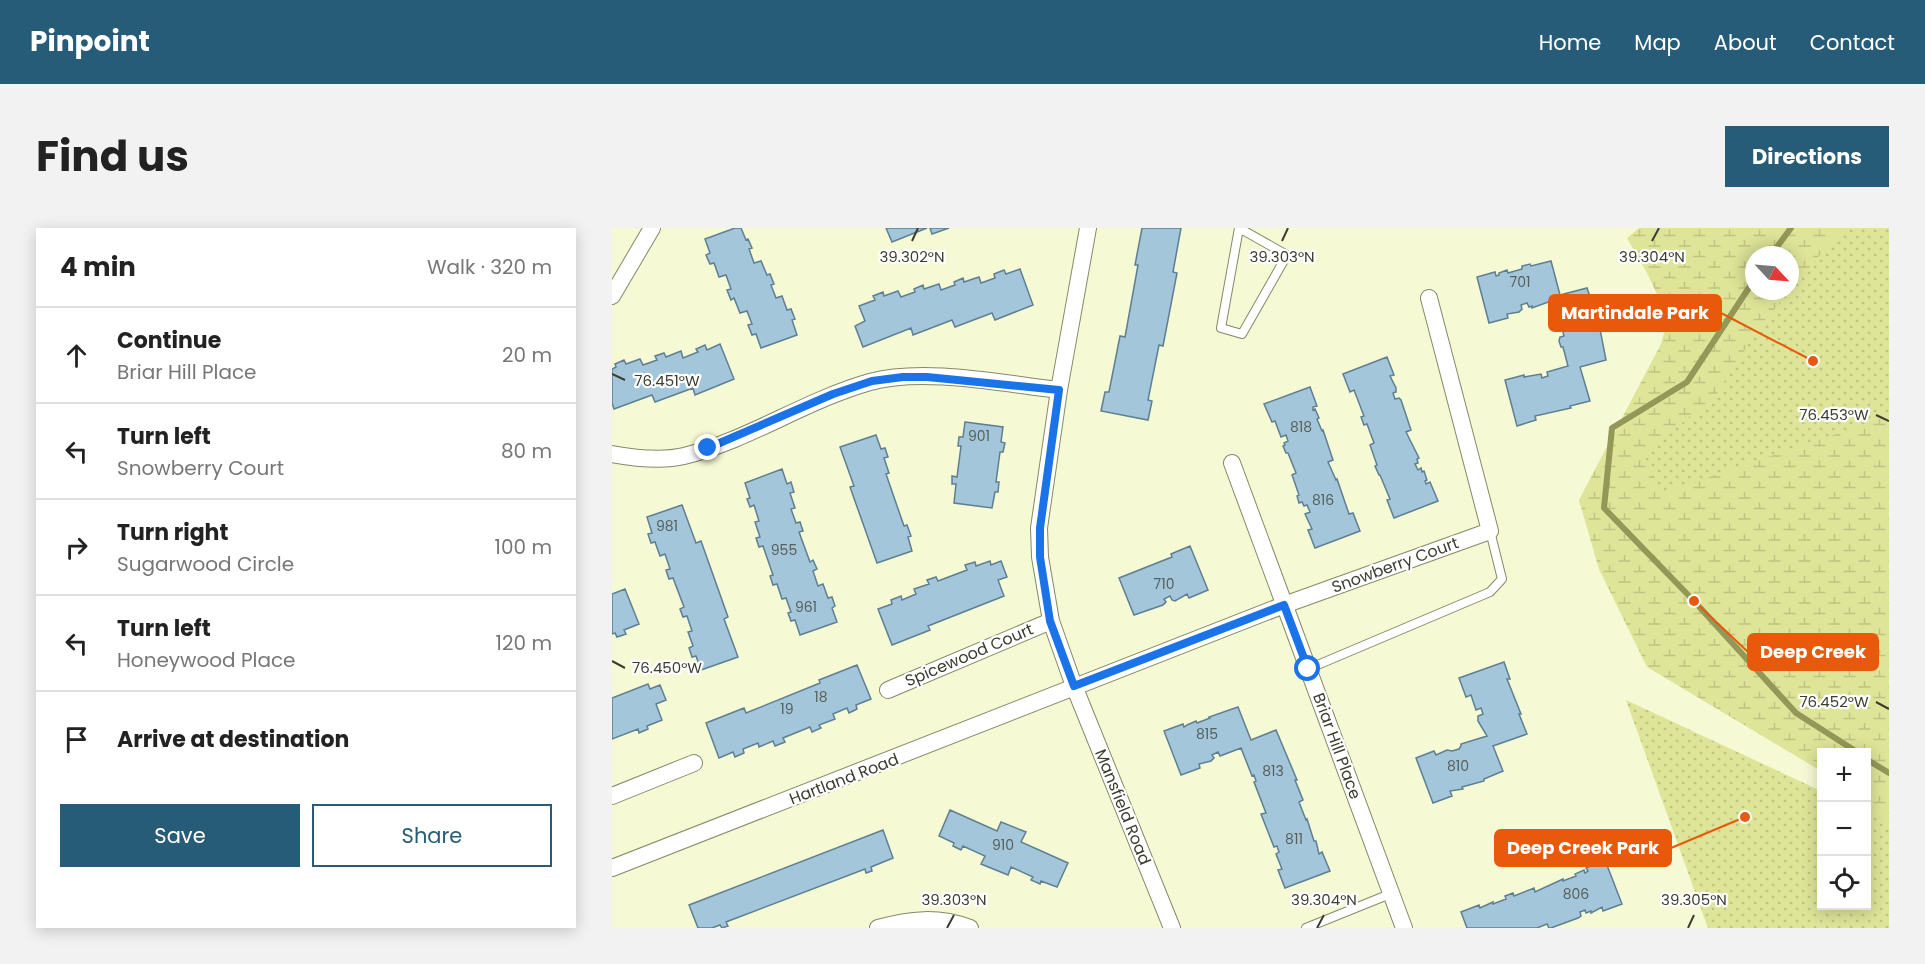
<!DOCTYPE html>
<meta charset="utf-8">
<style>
:root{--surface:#fff;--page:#f2f2f2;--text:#222;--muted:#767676;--line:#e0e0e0;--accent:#275c78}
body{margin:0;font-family:Poppins,sans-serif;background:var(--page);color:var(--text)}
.controls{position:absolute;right:18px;bottom:18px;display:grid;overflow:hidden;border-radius:0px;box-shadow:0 3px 15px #0003}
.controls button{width:54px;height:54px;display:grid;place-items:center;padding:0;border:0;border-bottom:2px solid var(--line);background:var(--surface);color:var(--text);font:30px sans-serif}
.compass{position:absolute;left:1133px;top:18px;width:54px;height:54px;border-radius:50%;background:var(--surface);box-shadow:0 3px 15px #0003;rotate:116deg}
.stop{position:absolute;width:18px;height:18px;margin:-14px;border:4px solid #1a73e8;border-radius:50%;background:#fff}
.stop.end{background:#1a73e8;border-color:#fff;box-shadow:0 2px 6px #0008}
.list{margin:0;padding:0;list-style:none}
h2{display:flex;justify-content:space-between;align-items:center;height:78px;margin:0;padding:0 24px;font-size:26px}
h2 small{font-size:20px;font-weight:400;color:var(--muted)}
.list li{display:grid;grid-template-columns:39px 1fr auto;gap:18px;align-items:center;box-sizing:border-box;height:96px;padding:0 24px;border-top:2px solid var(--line)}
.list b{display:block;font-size:22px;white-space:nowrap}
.list p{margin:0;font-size:20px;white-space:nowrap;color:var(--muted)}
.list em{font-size:20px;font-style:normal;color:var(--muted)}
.actions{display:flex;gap:12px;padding:18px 24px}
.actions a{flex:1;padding:14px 0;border:2px solid var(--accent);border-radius:0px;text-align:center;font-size:21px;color:var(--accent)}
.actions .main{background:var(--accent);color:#fff}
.icon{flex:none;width:33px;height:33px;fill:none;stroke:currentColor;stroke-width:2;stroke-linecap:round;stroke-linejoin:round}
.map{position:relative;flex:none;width:1277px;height:700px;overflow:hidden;border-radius:0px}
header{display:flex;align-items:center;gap:36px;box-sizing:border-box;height:84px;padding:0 30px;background:var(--accent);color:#fff}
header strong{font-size:28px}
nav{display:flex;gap:33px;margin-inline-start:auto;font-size:21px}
.intro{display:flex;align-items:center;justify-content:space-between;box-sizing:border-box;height:144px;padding:0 36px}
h1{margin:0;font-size:42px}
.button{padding:15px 27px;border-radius:0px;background:var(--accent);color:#fff;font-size:21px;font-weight:700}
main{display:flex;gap:36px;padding:0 36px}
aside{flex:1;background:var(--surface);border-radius:0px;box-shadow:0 3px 15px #0003}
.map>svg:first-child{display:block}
</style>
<header>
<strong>Pinpoint</strong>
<nav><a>Home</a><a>Map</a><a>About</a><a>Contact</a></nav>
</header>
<div class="intro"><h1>Find us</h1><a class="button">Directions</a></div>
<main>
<aside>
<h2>4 min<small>Walk · 320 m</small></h2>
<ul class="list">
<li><svg class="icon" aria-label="ahead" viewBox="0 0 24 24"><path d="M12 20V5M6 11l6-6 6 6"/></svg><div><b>Continue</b><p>Briar Hill Place</p></div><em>20 m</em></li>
<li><svg class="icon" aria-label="left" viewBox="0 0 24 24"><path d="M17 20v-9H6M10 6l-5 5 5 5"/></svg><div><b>Turn left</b><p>Snowberry Court</p></div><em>80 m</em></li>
<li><svg class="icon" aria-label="right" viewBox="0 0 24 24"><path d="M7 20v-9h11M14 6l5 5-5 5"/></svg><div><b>Turn right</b><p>Sugarwood Circle</p></div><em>100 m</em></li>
<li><svg class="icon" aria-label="left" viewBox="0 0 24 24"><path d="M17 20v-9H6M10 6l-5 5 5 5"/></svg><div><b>Turn left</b><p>Honeywood Place</p></div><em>120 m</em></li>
<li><svg class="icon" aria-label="arrive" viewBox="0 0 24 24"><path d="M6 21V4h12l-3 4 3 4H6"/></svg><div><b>Arrive at destination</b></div></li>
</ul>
<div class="actions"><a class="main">Save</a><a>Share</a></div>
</aside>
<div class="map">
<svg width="1277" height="700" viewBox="0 0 1277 700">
<defs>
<pattern id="wetland-marsh" width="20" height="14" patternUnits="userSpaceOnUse" patternTransform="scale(1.5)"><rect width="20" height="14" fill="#dee498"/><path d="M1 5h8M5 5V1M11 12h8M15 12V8" fill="none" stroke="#bfc483"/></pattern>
<pattern id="park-dots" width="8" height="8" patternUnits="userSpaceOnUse" patternTransform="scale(1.5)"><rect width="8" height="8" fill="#dee498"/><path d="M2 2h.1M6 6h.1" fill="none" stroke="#bfc483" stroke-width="1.8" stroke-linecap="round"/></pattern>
</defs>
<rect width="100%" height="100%" fill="#f5f9d4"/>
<path fill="url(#wetland-marsh)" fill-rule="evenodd" d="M1027,0H1268L1277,172V603L1255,583L1254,524H1210L1209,543L1035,439L987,341L967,272L1049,116L1056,90L1035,45L1015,10ZM1142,27H1178V63H1142Z"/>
<path fill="url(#park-dots)" d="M1231,0H1277V188L1047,266L1033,232L1052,210L1104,167L1147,99Z
M1014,472L1209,563L1210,678H1254L1255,584L1277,594V700H1096Z"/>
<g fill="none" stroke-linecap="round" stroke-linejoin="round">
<path stroke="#939758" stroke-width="6" d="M1159,27L1179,0
M1142,52L1075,154L1000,200L992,280L1082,373L1184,485L1245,524
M1254,531L1277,545"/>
</g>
<path fill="#a3c6db" stroke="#5e7f92" stroke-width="1.5" d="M123,0H129L134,12L136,11L140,20L137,21L142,35L149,33L155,47L158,46L162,56L159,57L164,70L170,68L175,82L179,81L183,91L180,92L185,107L149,120L144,106L140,107L136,97L140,96L135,83L128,85L122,70L119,72L115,62L119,61L114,47L107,49L102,35L98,36L94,27L98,25L93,11Z
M274,0H315L280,14Z
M318,0H337L320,6Z
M530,0H569L561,44L565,45L551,118L547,117L536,172L540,173L536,192L489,183L493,164H497L508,108L513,109L526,37H523Z
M939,33L948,67L975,60L985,89H983L986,102L988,101L994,132L968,139L978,173L958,178L959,180L923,188L924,192L905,198L893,152L912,147V149L929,146L930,150L936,148L935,144L956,138L951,119H949L947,113L948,109L952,108L950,100L945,102L939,73L920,80V78L917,79L915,75L909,77L910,81L907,84L895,86L896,90L877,95L865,49L883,44L884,48L887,47V45L895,42L896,45L910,41V38L918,36L919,38Z
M408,41L421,77L383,92L380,85L343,99L340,92L301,107L299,100L251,119L243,98L253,93L247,78L263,72L261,68L271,64L272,68L286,63L289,69L303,64L302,61L311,57L312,61L327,56L329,62L343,57L342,54L351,50L352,54L367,49L369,55L383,50L382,46L392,42L394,46Z
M108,116L122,151L83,167L81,160L43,174L40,167L2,181L0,175V141L4,139L3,136L12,132L14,136L28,131L31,137L45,132L43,128L52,125L54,129L69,123L71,130L86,124L84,121L93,117L95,122Z
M775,129L782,147L778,148L784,160V164L781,165L783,171L787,170L789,172L799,202L794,204L807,230L805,231L806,235L803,236L806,242L809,240L810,244L812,243L815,252L813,253L814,256L818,254L826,273L782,290L775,272L778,271L768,247H767L763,238L765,237L758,217L762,215L755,196L752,197L749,189L752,188L742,162L738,164L731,146Z
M698,159L705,178L701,179V182L703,181L707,190L705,191L710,203L711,202L721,232L716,234L724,252L725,251L737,286L741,285L748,303L703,320L696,302L700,301L693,286L698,284L695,277L692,278L690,274L687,275L685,268L687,267L680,247L684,245L676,225H674L671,218L673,217L672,215L676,213L674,207L669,209L663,193L660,194L652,176Z
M353,194L391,199L389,214L393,215L391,224H388L384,254H387L386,264H383L380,280L342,275L344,256H340V248L345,249L349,218H346L347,209H351Z
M264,207L269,221L273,220L276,229L272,230L277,245L274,246L292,298L295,297L299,308L296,309L300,323L265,335L238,259L242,258L228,219Z
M170,241L175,256L179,254L182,264L178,265L183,280L179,281L184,295L188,294L191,303L187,304L198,334L201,332L205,341L201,343L206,358L211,356L216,370L220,369L223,378L220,380L225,394L188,407L183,392L179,393L176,385L179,384L174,370L170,371L165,356L161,357L158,348L161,347L151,318L147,319L144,310L148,309L143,294L147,293L142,277L138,279L135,271L138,270L133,255Z
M70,277L84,315L89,313L116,389L112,391L126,429L89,442L84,428L80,429L77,420L81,418L76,404L80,403L75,388L71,389L68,381L72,379L61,350L57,351L54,342L58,341L53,326L48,328L43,314L39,315L36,306L40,305L35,289Z
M578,318L596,362L577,370L575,366L563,373L560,372L558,368L552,371L554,374L551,377L522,387L507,350L560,329L559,326Z
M378,333L379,337L389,333L395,349L386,352L392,368L316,398L318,402L280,417L266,381L280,376L279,372L289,368L290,372L304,366L302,361L317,356L315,352L324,349L326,353L355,342L353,337L363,334L364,338Z
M13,361L27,396L12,402L14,406L5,409L3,405L0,406V366Z
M892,434L898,451H895L909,486H907L915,506L881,518L891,543L872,551V553L850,559L851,561L838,563L840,568L821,575L804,530L822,523L824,527L835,522L840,523L847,521L849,518V516L875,508L866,493V488L871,486L869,480L864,482L859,467L854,469L847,450Z
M245,437L259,471L244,477L245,481L237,485L235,480L221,486L223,491L207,497L209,500L200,504L198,499L171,510L173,514L163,518L161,513L147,519L146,515L131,521L132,525L123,529L121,524L107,530L94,495L132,480L134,485L208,455L207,452Z
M36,456L38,461L48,457L54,472L44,476L50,492L35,498L36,501L27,505L26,501L0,511V470Z
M626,479L639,512L664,502L685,552H683L691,572L687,574L694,592L695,591L702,613H704L707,626L710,624L718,643L673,660L666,642L670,641L664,626L667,624L665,618L662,619L649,586L654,585L642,554L644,553L642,547L640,548L629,520L608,528L606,524L600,527L602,530L599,533L587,536L588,540L569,547L552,503L571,496L572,499L575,497L584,493L585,495L598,490L597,489Z
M338,582L385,603L389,594L414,604L409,614L456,635L445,659L429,653L428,656L419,652L421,649L399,639L396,647L369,636L373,628L351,618L349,622L341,618L342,615L327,608Z
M271,602L281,630L259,639L260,643L254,645L253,641L114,694L116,698L110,700L108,697L100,700H86L77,677Z
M993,632L1010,676L991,683L990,679L979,685V683L974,685L973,682L968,684L969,688L966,690L939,700H937L935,696L925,700H855L849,684L867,677L868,680L881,674V676L894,671L893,668L901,665L902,668L922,660L923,664L951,651V653L964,648L963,646L972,642L973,645L976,643L974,640Z"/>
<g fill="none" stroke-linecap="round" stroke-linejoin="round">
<g stroke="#858967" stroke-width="10">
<path id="service" d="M627,0L609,100L630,106L675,27L627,0
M696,441L878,364L890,351L878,303
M694,700L778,666"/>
</g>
<g stroke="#858967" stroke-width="18">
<path id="minor" d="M476,0L447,162L427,300L428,329L439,393L462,458L560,700
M0,68L40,0
M0,226C22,230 51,233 72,228C137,212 194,172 258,154C312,139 392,156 447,162
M620,235L792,700
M276,462L439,393
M0,568L82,535
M0,640L672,377L878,303L817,70
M266,700C298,691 326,688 358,700"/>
</g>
<use href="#service" stroke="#fff" stroke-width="8"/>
<use href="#minor" stroke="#fff" stroke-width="16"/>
</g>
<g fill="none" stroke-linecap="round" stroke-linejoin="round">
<path stroke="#1a73e8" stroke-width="8" d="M96,220L221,166L260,153L291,149H315L447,162L428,300V329L438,393L462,458L672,377L696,441"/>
</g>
<path fill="none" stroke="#3c3d2f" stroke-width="2" d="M300,13L306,0M670,13L676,0M1040,13L1047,0M0,146L13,152M1264,187L1277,193M0,433L13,440M1264,474L1277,481M335,700L342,687M705,700L712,687M1076,700L1082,687"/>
<g text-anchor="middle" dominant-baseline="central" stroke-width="4.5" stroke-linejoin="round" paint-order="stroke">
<g font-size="14" fill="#565f5a">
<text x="908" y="54">701</text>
<text x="689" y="199">818</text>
<text x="367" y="208">901</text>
<text x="711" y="272">816</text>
<text x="55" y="298">981</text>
<text x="172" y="322">955</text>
<text x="552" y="356">710</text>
<text x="194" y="379">961</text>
<text x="209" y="469">18</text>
<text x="175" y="481">19</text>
<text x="595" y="506">815</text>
<text x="846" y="538">810</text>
<text x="661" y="543">813</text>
<text x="682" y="611">811</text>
<text x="391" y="617">910</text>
<text x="964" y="666">806</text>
</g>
<g font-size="16" fill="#3c3d2f" stroke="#fff">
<text transform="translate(783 337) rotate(-20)">Snowberry Court</text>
<text transform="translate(357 427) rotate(-23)">Spicewood Court</text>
<text transform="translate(725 518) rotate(70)">Briar Hill Place</text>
<text transform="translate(232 551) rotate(-21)">Hartland Road</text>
<text transform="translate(511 579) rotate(68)">Mansfield Road</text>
</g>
</g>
<g font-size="15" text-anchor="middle" fill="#3c3d2f" stroke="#fff" stroke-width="4.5" stroke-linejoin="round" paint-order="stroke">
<text x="300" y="34">39.302°N</text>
<text x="670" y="34">39.303°N</text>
<text x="1040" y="34">39.304°N</text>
<text x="55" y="158">76.451°W</text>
<text x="1222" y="192">76.453°W</text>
<text x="55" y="445">76.450°W</text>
<text x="1222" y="479">76.452°W</text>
<text x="342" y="677">39.303°N</text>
<text x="712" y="677">39.304°N</text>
<text x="1082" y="677">39.305°N</text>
</g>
<path fill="none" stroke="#e8590c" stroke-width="2" d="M1201 133L1109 85M1082 373L1136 424M1133 589L1059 620"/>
<g fill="#e8590c" stroke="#fff" stroke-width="2">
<circle cx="1201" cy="133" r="6"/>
<circle cx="1082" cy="373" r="6"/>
<circle cx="1133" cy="589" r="6"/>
</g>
<g fill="#e8590c" stroke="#e8590c" stroke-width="2">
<rect x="937" y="67" width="172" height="36" rx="6"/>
<rect x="1136" y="406" width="130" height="36" rx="6"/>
<rect x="883" y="602" width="176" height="36" rx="6"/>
</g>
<g font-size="18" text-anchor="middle" font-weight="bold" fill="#fff">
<text x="1023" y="91">Martindale Park</text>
<text x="1201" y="430">Deep Creek</text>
<text x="971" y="626">Deep Creek Park</text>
</g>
</svg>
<div class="controls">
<button>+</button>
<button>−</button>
<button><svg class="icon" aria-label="locate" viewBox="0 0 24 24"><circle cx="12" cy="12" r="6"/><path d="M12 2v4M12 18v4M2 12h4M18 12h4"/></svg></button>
</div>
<svg class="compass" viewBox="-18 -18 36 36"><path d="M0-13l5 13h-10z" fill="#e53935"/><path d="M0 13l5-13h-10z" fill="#767676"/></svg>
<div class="stop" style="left:696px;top:441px"></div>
<div class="stop end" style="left:96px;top:220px"></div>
</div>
</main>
